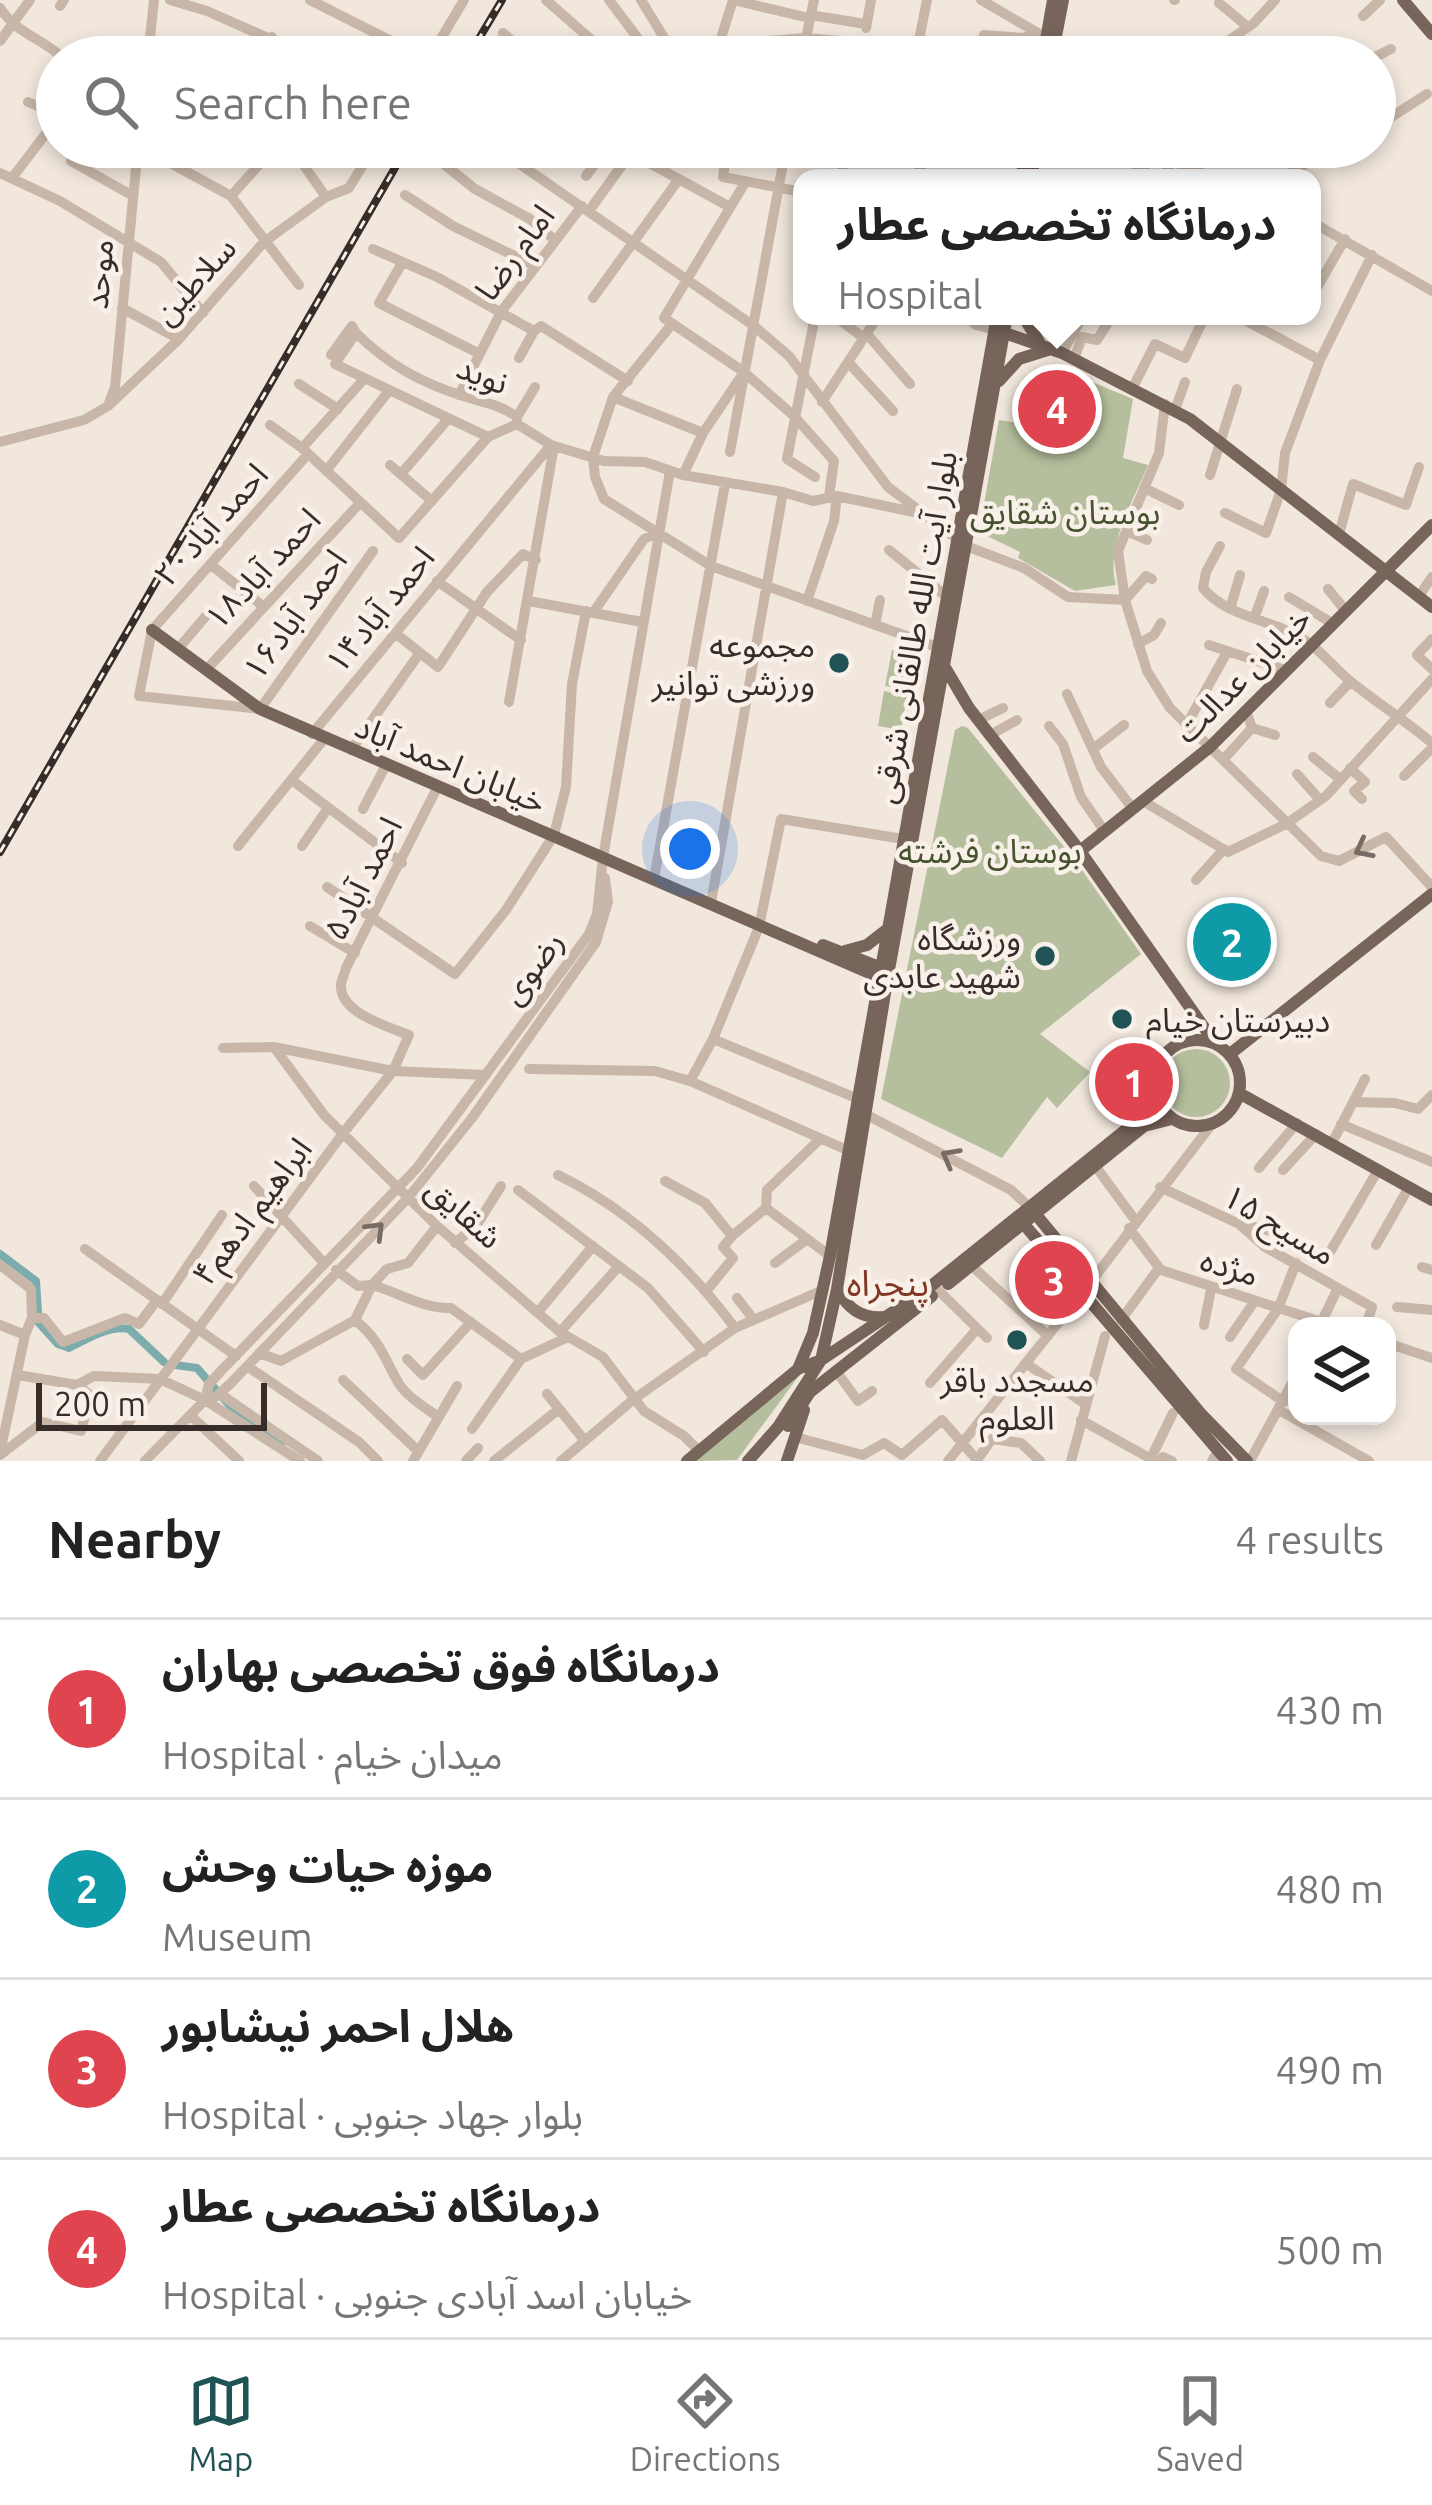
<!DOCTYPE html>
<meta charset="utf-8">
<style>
:root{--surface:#fff;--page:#f6f6f6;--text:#222;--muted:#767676;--line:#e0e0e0;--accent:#205355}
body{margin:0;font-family:Ubuntu,"Noto Sans Arabic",sans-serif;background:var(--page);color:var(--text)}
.controls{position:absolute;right:36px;bottom:36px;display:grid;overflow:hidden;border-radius:24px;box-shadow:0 6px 18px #0003}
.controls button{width:108px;height:108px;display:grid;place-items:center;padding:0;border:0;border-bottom:3px solid var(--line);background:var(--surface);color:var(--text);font:60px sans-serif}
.scale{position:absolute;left:36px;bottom:30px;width:231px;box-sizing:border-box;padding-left:12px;border:6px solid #362d29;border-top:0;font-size:33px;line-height:42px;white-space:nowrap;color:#362d29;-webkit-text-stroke:9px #f9f1e9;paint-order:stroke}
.you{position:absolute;left:690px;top:849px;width:42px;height:42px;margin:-30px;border:9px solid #fff;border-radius:50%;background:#1a73e8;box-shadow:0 0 0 18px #1a73e833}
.badge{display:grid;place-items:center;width:78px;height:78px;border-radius:50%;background:var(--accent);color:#fff;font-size:39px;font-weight:700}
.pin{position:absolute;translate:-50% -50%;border:6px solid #fff;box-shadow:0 3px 12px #0006}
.popup{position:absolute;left:793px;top:169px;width:528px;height:156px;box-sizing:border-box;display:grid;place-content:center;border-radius:24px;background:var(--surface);filter:drop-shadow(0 3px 9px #0005);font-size:39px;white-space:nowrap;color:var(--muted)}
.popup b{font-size:45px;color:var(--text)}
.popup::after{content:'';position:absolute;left:50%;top:100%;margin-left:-24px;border:24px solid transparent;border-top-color:var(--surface)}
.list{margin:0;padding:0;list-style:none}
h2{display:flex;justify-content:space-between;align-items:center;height:156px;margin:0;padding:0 48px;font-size:51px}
h2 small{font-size:39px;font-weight:400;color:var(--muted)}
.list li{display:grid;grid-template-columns:78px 1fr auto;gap:36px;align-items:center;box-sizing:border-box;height:180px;padding:0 48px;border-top:3px solid var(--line)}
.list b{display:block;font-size:45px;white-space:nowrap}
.list p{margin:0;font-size:39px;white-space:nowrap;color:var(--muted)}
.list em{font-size:39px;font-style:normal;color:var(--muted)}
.icon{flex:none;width:66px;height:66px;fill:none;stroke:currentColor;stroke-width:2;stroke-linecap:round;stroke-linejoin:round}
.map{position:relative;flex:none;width:1432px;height:1461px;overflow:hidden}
.search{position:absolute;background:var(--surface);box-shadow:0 6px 18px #0003;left:36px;right:36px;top:36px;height:132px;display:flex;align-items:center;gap:30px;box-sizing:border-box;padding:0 42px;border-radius:66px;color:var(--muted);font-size:45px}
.sheet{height:876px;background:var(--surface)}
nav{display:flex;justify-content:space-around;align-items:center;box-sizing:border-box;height:168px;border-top:3px solid var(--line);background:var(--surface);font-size:33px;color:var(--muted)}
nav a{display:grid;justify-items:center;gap:6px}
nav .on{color:var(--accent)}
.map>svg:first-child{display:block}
</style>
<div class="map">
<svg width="1432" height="1461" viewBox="0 0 1432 1461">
<rect width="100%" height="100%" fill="#f1e7dd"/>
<path fill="#b5bf9d" d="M1092,382L1133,399L1123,458L1148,465C1133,502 1105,546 1116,585L1075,591L1018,558L1020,552L979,532L999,420L1038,426L1037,439L1074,450Z
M892,650L914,658L908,690L885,686Z
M884,691L907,696L901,730L878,726Z
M962,726L968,728L1077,863L1141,954L1040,1034L1090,1072L1057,1108L1047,1097L1002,1158L881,1099L955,730Z
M1162 1083a34 34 0 1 1 68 0a34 34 0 1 1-68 0Z
M801,1373L737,1460L696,1461Z"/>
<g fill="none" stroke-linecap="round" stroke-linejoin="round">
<path stroke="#7dacac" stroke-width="8" d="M0,1254L36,1281L38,1312
M39,1323L58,1344L69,1348C87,1339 109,1325 129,1329L164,1362
M175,1365L197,1368L238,1415L282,1442"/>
<path stroke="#c8b7a9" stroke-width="10" d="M170,0L207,11L311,57
M310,0L423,57
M546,0L603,50
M609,0L640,41
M641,0L666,41
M981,0L1038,33
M1174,0H1175
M1219,3L1248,27
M60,6L64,0
M0,8C16,33 41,38 62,57
M810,15L866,24
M1363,16L1380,0
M866,28L871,0
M503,33L532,57
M0,41L30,0
M1219,47L1254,23L1275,0
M1054,48L1270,47L1361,57
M716,54L733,0L809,18
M916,55L927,0
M148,57L154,0
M258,57L272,37
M430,57L464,0
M586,57L640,41H666L718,52L744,43L805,38L891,45L920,57
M802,57L814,0
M978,57L984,35L1024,38L1036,32
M1375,57L1391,49
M28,102L57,114
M1375,118L1385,121L1427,94
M141,147L231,196L275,147
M282,147L300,160L326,197
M495,147L754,326L789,356L888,487L957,539
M727,147L723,177L802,192
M1107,147L1155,178
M430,153L475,189L530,219L555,240
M631,153L730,207
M71,161L133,196
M1172,161L1214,178
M0,173L60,201L161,262L203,313
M586,176L608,147
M12,178L57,119
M841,178L846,147
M914,178L934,147
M1162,178L1181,147
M1281,178L1335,147
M746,181L664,318L744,372L794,416L834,461L829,496
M405,195L453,226L535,266
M231,196L299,285
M589,211L633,150
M1312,222L1432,291
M373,249L437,277L534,331
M402,263L379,303L478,353
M1312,296L1345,239
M593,298L679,179
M122,308L179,339
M815,316L787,459L815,477
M834,316L864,338
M966,316L976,325L995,330
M1237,316L1320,360
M932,317V316
M672,324L613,397L593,457L595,477L604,499L711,566L937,647
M534,331L541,326L628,381
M356,333C389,365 419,382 463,396C482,402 501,405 517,417V424L551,445L604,461L645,462L683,475L783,492L813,501L837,496L923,514
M356,333L335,364L488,437
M867,334L910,384
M1062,353L1083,316
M331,355L352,326L356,333
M519,358L534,331
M1074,359L1082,337L1097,340L1112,316
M848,362L893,411
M299,384L338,409
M1133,387L1155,344L1185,358L1204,318L1202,316
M459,395L501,312L582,206
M613,397L703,433
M822,402L878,316
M109,403L115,387L138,147
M1165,404L1159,453L1118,551L1125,600L1147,671L1170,708L1321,856L1339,861L1386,837L1432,887
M1175,410L1185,382
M517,417L535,387
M270,425L302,448L399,538L488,437L517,424
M0,442L84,420L108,406L179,339L264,242L326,197L349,188L372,150L367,147
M302,448L364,379
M730,452L786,147
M308,454L152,630L139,696L260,709L373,551
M390,465L432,501
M326,471L388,392
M401,474L448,419
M683,475L703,433L742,375
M1210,475L1237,389
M1144,488L1179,505
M1225,513L1266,533L1281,490L1285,453L1320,360L1372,255
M1127,531L1147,540
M1339,534L1353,484L1406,505L1419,467
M966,546L1024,568L1068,597L1125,600
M1220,546L1206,572L1203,588C1228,619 1277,619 1309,643C1324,654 1336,670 1350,681C1377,703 1406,721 1432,743
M889,550L946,596
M210,564L264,607
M437,581L521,640
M1328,589L1345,610
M1419,596L1432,577
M1289,597L1332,623
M1125,600L1146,576L1152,579
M529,601L642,622
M807,601L834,521L837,496
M1230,609L1240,575
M593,613L644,539L658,533
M1255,616L1264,591
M875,625L880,600
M395,633L438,667L487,592L523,554L536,560
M1432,639L1417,655L1432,669
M1138,644L1154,635L1161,623
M1209,645L1285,670
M178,649L205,617
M206,670L359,504
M1067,694L1101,767L1133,809
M509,702L554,446
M1330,703L1350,682
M978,720L1003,708
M1187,724L1227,652
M1049,726L1063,744L1081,797L1105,832
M1252,728L1275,735
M312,734L551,445
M990,735L1017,720
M1093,749L1124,725
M351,750L419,654
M1313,757L1340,779
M1223,760L1252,728L1246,710
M1350,768L1365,782L1354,791L1362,799
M1297,774L1320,800
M1404,776L1432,748
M293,781L402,863
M1143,801L1228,852L1286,824L1326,796L1432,679
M363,809L386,765
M238,846L324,739
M302,846L328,808
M654,879L725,484
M1196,880L1224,849
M327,887L455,974L506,910L554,835L566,787L572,684L586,611
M711,903L783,492
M310,926L355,953
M713,1039L856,1098
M274,1047L324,1115L437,1226L560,1332L603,1357L644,1411L684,1436L699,1451
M223,1048L274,1047L393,1071L409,1035C389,1027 343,1014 341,988C340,981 345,974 346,968L438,786
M529,1069L655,1071L690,1081L847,1150
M690,1081L713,1039L759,927L781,819L903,839
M1353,1102L1395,1103L1418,1109L1432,1095
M865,1114L1011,1190L1029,1207
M1341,1124L1432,1162
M1332,1143L1365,1079
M1096,1167L1135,1220
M1259,1168L1297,1123
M1283,1170L1316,1134
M558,1175C630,1210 687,1264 735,1328
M665,1181L705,1203L732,1236L766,1208
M254,1186L323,1262
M1160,1187L1239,1224L1265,1247L1372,1307L1366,1326
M518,1190L648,1288L704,1352
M766,1208L767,1190L819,1140
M766,1208L830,1256
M1243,1224L1275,1232L1319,1260
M1129,1228L1161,1270L1334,1326
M455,1243L476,1226L501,1186
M1376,1245L1409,1187
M85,1249L236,1356
M1330,1252L1378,1170
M775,1263L806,1240
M0,1265L31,1289L32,1318
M971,1265L1048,1336
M1422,1267L1432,1270
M336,1270L358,1286L372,1285L387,1269L408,1263L437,1226
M1090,1283L1212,1124
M707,1290L733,1258L723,1247L732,1236
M939,1291L987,1338
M737,1298L754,1320
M162,1304L222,1215
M1397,1307L1432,1310
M538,1312L593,1246
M355,1320C380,1340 384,1358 399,1384C408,1397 424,1407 437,1416
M1121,1320L1159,1268
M0,1325L25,1335L32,1318H44L63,1342L125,1318L139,1324L157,1300
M1204,1325L1211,1289
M1320,1325L1337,1290
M560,1332L619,1266
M1230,1337L1254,1302
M1387,1343L1432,1358
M259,1353L281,1361L355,1320L372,1285C398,1292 423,1309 451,1308L521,1359L568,1337
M407,1359L423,1375L471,1322
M1027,1364L1085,1404
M247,1366L359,1442L378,1461
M836,1371L858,1401L872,1391
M18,1375L77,1385L94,1376L160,1379L205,1400L300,1461
M343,1380L417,1450
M930,1383L977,1329
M220,1394L318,1461
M547,1394L585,1441
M205,1400L209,1384L220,1372L417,1168L589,934L597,914L603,857L670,471
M1284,1402L1236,1369L1278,1309L1296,1263
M1279,1410L1369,1461
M190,1415L239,1461
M1081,1420L1155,1461
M472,1429L521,1359
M795,1437L863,1455L884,1443L902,1455L942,1420L977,1460L992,1439L1021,1443L1040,1461
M0,1453L25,1335
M0,1455L43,1422L81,1431L90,1395L77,1385
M1151,1458L1173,1413
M100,1461L344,1132L393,1071L486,1075
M145,1461L205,1400L217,1396L231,1383L408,1198L472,1118L596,942L608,902L605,878
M413,1461L457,1386
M466,1461L478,1448
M494,1461L559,1409
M561,1461L634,1399L735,1328L823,1290
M948,1461L1081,1294
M1071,1461L1105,1336
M1161,1461L1163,1457L1172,1461
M1212,1461L1214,1457
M1250,1461L1297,1374"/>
<path stroke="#77645b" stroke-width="12" d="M1403,0L1432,34
M1043,57L1053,0
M1052,57L1063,0
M1021,178L1027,147
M1031,178L1037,147
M1023,316L1039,342
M1002,332L1062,353L1190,419L1432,607
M999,381L1019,359L1051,349
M152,630L260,709L881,978
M946,669L969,708L1080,851L1215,1043
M1080,851L1210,747L1432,525
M823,945L882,968
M845,951L867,945L885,931
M1154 1083a43 43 0 1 1 86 0a43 43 0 1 1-86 0Z
M1230,1054L1432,894
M1239,1093L1432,1200
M1033,1211L1202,1415L1247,1461
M1022,1222L1227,1461
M948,1284L1144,1126L1172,1119
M838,1290C848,1309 862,1319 884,1317
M798,1369L813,1333L830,1256L997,316
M788,1426L810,1392L932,1296
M687,1461L798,1369L821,1360L926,1290L1138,1120L1155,1097
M748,1461L778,1427L821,1360L837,1289L887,981L1007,316
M787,1461L804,1410"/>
<g stroke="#362d29" stroke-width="8">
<path id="rail" d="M468,57L502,0
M0,852L407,147"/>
</g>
<use href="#rail" stroke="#f9f1e9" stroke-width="3" stroke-dasharray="9" stroke-linecap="butt"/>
</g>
<defs><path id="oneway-chevron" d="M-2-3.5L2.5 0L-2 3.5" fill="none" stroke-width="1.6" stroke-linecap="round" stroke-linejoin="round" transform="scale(3)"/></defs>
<g stroke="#786b63">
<use href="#oneway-chevron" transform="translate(1363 849) rotate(153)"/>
<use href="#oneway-chevron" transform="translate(950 1157) rotate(-151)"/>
<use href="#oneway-chevron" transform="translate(376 1230) rotate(-45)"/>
</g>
<g fill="#205355" stroke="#f9f1e9" stroke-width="4.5">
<circle cx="839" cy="663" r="12"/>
<circle cx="1045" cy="956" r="12"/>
<circle cx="1122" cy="1019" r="12"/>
<circle cx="1017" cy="1340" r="12"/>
</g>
<g text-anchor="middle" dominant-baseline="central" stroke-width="9" stroke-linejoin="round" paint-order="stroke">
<g font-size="33" fill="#362d29" stroke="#f9f1e9">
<text transform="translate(514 252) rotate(-54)">امام رضا</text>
<text transform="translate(98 274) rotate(-85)">موحد</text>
<text transform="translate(194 280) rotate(-48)">سلاطین</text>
<text transform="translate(483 374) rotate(21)">نوید</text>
<text transform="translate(210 524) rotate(-48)">احمد آباد۲۰</text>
<text transform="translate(262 568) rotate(-47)">احمد آباد۱۸</text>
<text transform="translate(379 609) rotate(-51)">احمد آباد۱۴</text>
<text transform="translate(294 614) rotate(-54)">احمد آباد۱۶</text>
<text transform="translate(914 627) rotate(-80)">بلوار آیت الله طالقانی شرقی</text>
<text transform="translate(1242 674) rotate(-45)">خیابان عدالت</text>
<text transform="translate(451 763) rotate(23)">خیابان احمد آباد</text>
<text transform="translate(362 878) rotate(-63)">احمد آباد۵</text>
<text transform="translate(531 967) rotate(-54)">رضوی</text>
<text transform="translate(251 1211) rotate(-53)">ابراهیم ادهم۴</text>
<text transform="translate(465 1212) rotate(42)">شقایق</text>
<text transform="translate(1280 1224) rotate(31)">مسیح ۱۵</text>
<text transform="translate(1230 1266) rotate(17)">مژده</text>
</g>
<g font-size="33" fill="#46532e" stroke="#f9f1e9">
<text x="1065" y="511">بوستان شقایق</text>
<text x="990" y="850">بوستان فرشته</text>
</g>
<g font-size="33" fill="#362d29" stroke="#f9f1e9" text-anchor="end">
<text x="815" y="644">مجموعه<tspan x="815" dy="38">ورزشی توانیر</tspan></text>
<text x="1021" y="937">ورزشگاه<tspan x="1021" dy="38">شهید عابدی</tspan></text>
<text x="1146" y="1019" text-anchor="start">دبیرستان خیام</text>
<text x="1017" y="1379" text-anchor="middle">مسجدد باقر<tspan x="1017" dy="38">العلوم</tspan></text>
</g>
<g font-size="36" fill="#813926" stroke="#f9f1e9">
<text x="888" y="1282">پنجراه</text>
</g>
</g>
</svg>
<div class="controls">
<button><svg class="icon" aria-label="layers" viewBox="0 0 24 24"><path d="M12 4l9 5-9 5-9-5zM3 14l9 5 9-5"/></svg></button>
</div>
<div class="scale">200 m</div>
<div class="you"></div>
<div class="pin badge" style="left:1134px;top:1082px;background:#e0444e">1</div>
<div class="pin badge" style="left:1232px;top:942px;background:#0f9aa8">2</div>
<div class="pin badge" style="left:1054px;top:1280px;background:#e0444e">3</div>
<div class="pin badge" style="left:1057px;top:409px;background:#e0444e">4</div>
<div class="popup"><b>درمانگاه تخصصی عطار</b>Hospital</div>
<div class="search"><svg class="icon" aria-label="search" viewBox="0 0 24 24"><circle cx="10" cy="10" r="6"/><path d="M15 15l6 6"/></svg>Search here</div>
</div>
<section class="sheet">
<h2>Nearby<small>4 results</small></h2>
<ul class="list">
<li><span class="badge" style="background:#e0444e">1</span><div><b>درمانگاه فوق تخصصی بهاران</b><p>Hospital · میدان خیام</p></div><em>430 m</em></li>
<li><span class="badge" style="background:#0f9aa8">2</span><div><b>موزه حیات وحش</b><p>Museum</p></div><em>480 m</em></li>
<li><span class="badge" style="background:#e0444e">3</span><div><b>هلال احمر نیشابور</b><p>Hospital · بلوار جهاد جنوبی</p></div><em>490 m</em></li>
<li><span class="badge" style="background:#e0444e">4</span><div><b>درمانگاه تخصصی عطار</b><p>Hospital · خیابان اسد آبادی جنوبی</p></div><em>500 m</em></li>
</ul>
</section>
<nav>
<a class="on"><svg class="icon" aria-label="map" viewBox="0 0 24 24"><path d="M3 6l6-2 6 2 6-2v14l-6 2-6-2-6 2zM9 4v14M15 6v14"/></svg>Map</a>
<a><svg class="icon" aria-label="directions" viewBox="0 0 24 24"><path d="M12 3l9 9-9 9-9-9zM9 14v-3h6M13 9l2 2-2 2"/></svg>Directions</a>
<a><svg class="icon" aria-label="saved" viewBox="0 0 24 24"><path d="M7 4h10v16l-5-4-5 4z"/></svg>Saved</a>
</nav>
